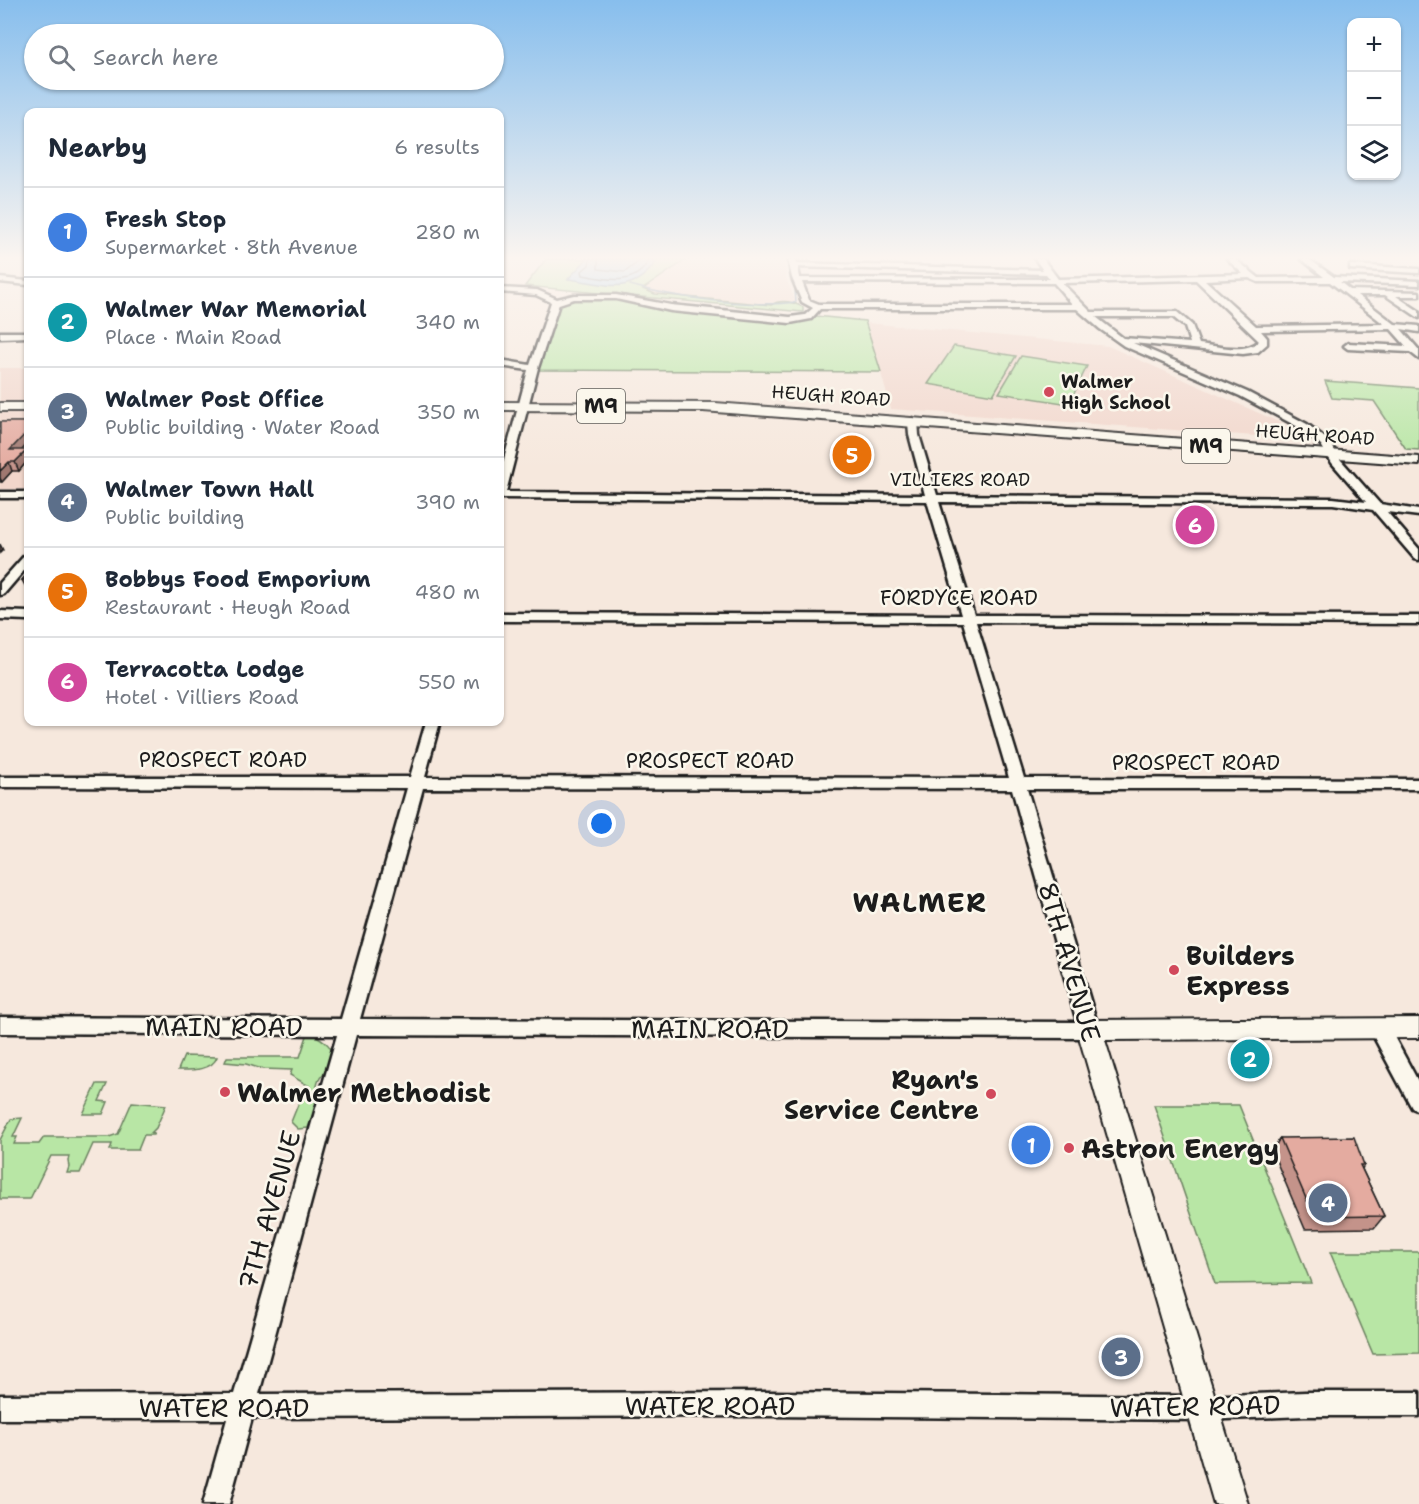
<!DOCTYPE html>
<meta charset="utf-8">
<style>
:root{--surface:#fff;--page:#f6f6f7;--text:#1f2937;--muted:#747a83;--line:#e0e1e3;--accent:#b45309}
body{margin:0;font-family:"Shantell Sans",sans-serif;background:var(--page);color:var(--text)}
.controls{position:absolute;right:18px;top:18px;display:grid;overflow:hidden;border-radius:12px;box-shadow:0 2px 4px #0004}
.controls button{width:54px;height:54px;display:grid;place-items:center;padding:0;border:0;border-bottom:2px solid var(--line);background:var(--surface);color:var(--text);font:30px sans-serif}
.you{position:absolute;left:602px;top:824px;width:21px;height:21px;margin:-15px;border:4px solid #fff;border-radius:50%;background:#1a73e8;box-shadow:0 0 0 9px #1a73e833}
.badge{display:grid;place-items:center;width:39px;height:39px;border-radius:50%;background:var(--accent);color:#fff;font-size:20px;font-weight:700}
.pin{position:absolute;translate:-50% -50%;border:3px solid #fff;box-shadow:0 2px 6px #0006}
.list{margin:0;padding:0;list-style:none}
h2{display:flex;justify-content:space-between;align-items:center;height:78px;margin:0;padding:0 24px;font-size:26px}
h2 small{font-size:20px;font-weight:400;color:var(--muted)}
.list li{display:grid;grid-template-columns:39px 1fr auto;gap:18px;align-items:center;box-sizing:border-box;height:90px;padding:0 24px;border-top:2px solid var(--line)}
.list b{display:block;font-size:22px;white-space:nowrap}
.list p{margin:0;font-size:20px;white-space:nowrap;color:var(--muted)}
.list em{font-size:20px;font-style:normal;color:var(--muted)}
.icon{flex:none;width:33px;height:33px;fill:none;stroke:currentColor;stroke-width:2;stroke-linecap:round;stroke-linejoin:round}
.map{position:relative;flex:none;width:1419px;height:1504px;overflow:hidden}
.search{position:absolute;background:var(--surface);box-shadow:0 2px 4px #0004;left:24px;top:24px;width:480px;height:66px;display:flex;align-items:center;gap:15px;box-sizing:border-box;padding:0 21px;border-radius:33px;color:var(--muted);font-size:22px}
.panel{position:absolute;background:var(--surface);box-shadow:0 2px 4px #0004;left:24px;top:108px;width:480px;height:618px;border-radius:12px}
.map>svg:first-child{display:block}
</style>
<div class="map">
<svg width="1419" height="1504" viewBox="0 0 1419 1504">
<rect width="100%" height="100%" fill="#f6e8dd"/>
<filter id="ink" filterUnits="userSpaceOnUse"><feTurbulence type="fractalNoise" baseFrequency=".0167" numOctaves="2"/><feDisplacementMap in="SourceGraphic" scale="12" xChannelSelector="R" yChannelSelector="G"/><feConvolveMatrix kernelMatrix="1 2 1 2 8 2 1 2 1" color-interpolation-filters="sRGB"/></filter>
<g filter="url(#ink)">
<path fill="#f1d6cb" d="M687,259L784,261L786,278L795,301L775,302L771,305L655,294L643,289Z
M867,323L1108,346L1281,423L1290,433L1282,438L891,409Z
M0,368H28V403L0,404Z
M0,409H28V489H0Z"/>
<path fill="#b8e6a5" stroke="#6a8160" stroke-width="1.5" d="M546,259H687L643,289L655,294L771,305C781,299 793,302 803,307V312L525,286Z
M569,299H617L806,320L815,316L865,321L881,372L536,370L557,304Z
M954,346L1016,356L993,395L928,384Z
M1021,356L1087,366L1069,404L999,393Z
M1325,381L1419,388V450L1406,449L1374,401L1332,398Z
M308,1033C323,1038 340,1049 329,1067C325,1073 320,1076 318,1082C315,1090 318,1094 317,1100C315,1110 311,1119 308,1128L298,1129L291,1122L301,1097L309,1086L290,1075L292,1070L262,1069L246,1064L225,1062L227,1057H300Z
M184,1056L217,1057C212,1071 191,1070 178,1070Z
M97,1084H107L99,1101L108,1102L103,1114H83Z
M132,1102L166,1105L156,1128L151,1133H154L153,1135H144L138,1150H110L112,1144H93L80,1173H67L69,1167L68,1161L69,1156H51L30,1199H0V1140L11,1119L22,1118L13,1137H17L14,1144H39L44,1137H109L118,1134Z
M1154,1105H1239L1311,1283L1215,1284Z
M1330,1252H1419V1353L1373,1354Z"/>
<path fill="#96ccf4" stroke="#65869e" stroke-width="1.5" d="M587,259H651L656,262C630,298 605,283 568,279Z"/>
<g fill="none" stroke-linecap="round" stroke-linejoin="round">
<path stroke="#4d6272" stroke-width="1.5" d="M590,259L589,265L582,271L583,275C608,280 637,287 649,259
M598,259V269L625,272L642,259"/>
<path stroke="#65869e" stroke-width="1.5" d="M630,285C675,298 750,308 796,302L795,291L798,290"/>
<g stroke="#1c1c1c" stroke-width="5">
<path id="minor" d="M788,259H796L797,263L1043,270L1035,259H1043L1058,279L1243,274L1227,259H1235L1259,278L1324,277L1301,259H1309L1334,277L1419,281V285L1340,282L1350,290L1419,292V296H1396L1419,311V318L1385,295H1357L1395,324L1419,326V332L1401,329L1419,350V359L1410,352L1348,349L1344,346L1348,343L1406,346L1391,329L1261,331L1267,338V344L1258,352L1243,354L1133,343L1247,392L1307,424L1329,441L1340,459L1380,504L1419,510V516L1387,512L1419,549V560L1415,559L1373,510L1333,504L939,502L974,615L1419,616V624L976,622L1024,778L1419,779V789H1027L1099,1030L1096,1036L1089,1038L356,1035L259,1394L768,1392L1202,1396L1305,1392H1419V1416H1305L1202,1420L768,1416L252,1418L229,1504H203L227,1419H0V1395L234,1394L337,1035L0,1033V1017L341,1019L407,788L0,787V777H410L426,722H440L425,777L1009,778L963,622L500,621V613L961,615L927,501L500,498V474L528,370L500,366V360L530,365L551,302L536,295L500,292V288L537,290L557,299L574,295H616L671,305L790,317L805,315L813,308L802,302L792,278ZM798,267L1046,274L1050,279L800,278ZM1249,278L1258,282H1330L1384,324L1256,326L1205,280ZM1196,280L1259,341C1245,354 1218,346 1199,344L1192,325L1177,312H1091L1062,283ZM802,282L1054,283L1072,304H819L809,300ZM574,299H616L671,311L790,323L811,319L820,309H1077L1100,329L1124,346L1240,396L1300,428L1321,445L1332,463L1366,502L1333,498L937,495L919,435L918,421L913,418L908,421L909,435L925,495L506,492L538,368L559,304ZM1096,317H1173L1185,327L1190,343L1123,338ZM423,788L1012,789L1077,1022L360,1019Z
M1353,265L1419,269V273L1350,269V265Z
M0,278L28,281V285L0,282Z
M0,332H28V337L0,338Z
M0,492H28V498H0Z
M28,555V566L4,594L0,595V583L24,556Z
M0,611L28,612V620L0,619Z
M1379,1020L1386,1022L1419,1083V1111L1412,1108L1369,1028L1372,1022Z"/>
</g>
<g stroke="#1c1c1c" stroke-width="4">
<path id="major" d="M500,402L715,403L1419,457V465L703,411L500,410Z
M0,403H28V411H0Z
M1419,1018V1038L1105,1040L1248,1504H1214L1077,1030L1080,1023L1089,1020Z"/>
</g>
<use href="#minor" fill="#fbf7ec" fill-rule="evenodd"/>
<use href="#major" fill="#fbf7ec" fill-rule="evenodd"/>
</g>
<path fill="#c4938a" stroke="#1c1c1c" stroke-width="1.5" d="M0,422H28V443L22,450L28,454V460L19,471H12L2,482H0Z
M28,573V589H27L22,580Z
M1280,1138L1364,1165L1362,1169L1384,1216L1374,1228L1305,1229L1272,1151Z"/>
<path fill="#a07870" stroke="#1c1c1c" stroke-width="1.5" d="M28,431V443L14,459L10,450Z
M27,450L28,454V460L19,471L15,462Z
M9,462L12,471L2,482L0,478V471Z
M0,544L3,550L0,553Z"/>
<path fill="#e4aba0" stroke="#1c1c1c" stroke-width="1.5" d="M0,422H28V431L10,450H27L15,462H9L0,471Z
M28,573V580H22Z
M1354,1137L1364,1165H1360L1384,1216L1314,1217L1280,1138Z"/>
</g>
<linearGradient id="sky" x2="0" y2="1"><stop stop-color="#87beed"/><stop offset="0.55" stop-color="#fbf5f0"/><stop offset="1" stop-color="#fbf5f0" stop-opacity="0"/></linearGradient>
<rect width="1419" height="469" fill="url(#sky)"/>
<g fill="#d1495b" stroke="#fbf7ec" stroke-width="2">
<circle cx="1049" cy="392" r="6"/>
<circle cx="1174" cy="970" r="6"/>
<circle cx="225" cy="1092" r="6"/>
<circle cx="991" cy="1094" r="6"/>
<circle cx="1069" cy="1148" r="6"/>
</g>
<g text-anchor="middle" dominant-baseline="central" stroke-width="5" stroke-linejoin="round" paint-order="stroke">
<g font-size="18" font-weight="bold" fill="#1c1c1c" stroke="#fbf7ec" text-anchor="start">
<text x="1061" y="382">Walmer<tspan x="1061" dy="21">High School</tspan></text>
</g>
<g font-size="18" fill="#1c1c1c" stroke="#fbf7ec">
<text transform="translate(831 396) rotate(4)">HEUGH ROAD</text>
<text transform="translate(1315 435) rotate(4)">HEUGH ROAD</text>
<text x="960" y="480">VILLIERS ROAD</text>
</g>
<g fill="#fbf7ec" stroke="#5f5e5a" stroke-width="1.5">
<rect x="577" y="389" width="48" height="34" rx="4.5"/>
<rect x="1182" y="429" width="48" height="34" rx="4.5"/>
</g>
<g font-size="20" font-weight="bold" fill="#1c1c1c">
<text x="601" y="406">M9</text>
<text x="1206" y="446">M9</text>
</g>
<g font-size="21" fill="#1c1c1c" stroke="#fbf7ec">
<text x="959" y="598">FORDYCE ROAD</text>
<text x="223" y="760">PROSPECT ROAD</text>
<text x="710" y="761">PROSPECT ROAD</text>
<text x="1196" y="763">PROSPECT ROAD</text>
</g>
<g font-size="26" font-weight="bold" fill="#1c1c1c" stroke="#fbf7ec" text-anchor="start">
<text x="1186" y="955">Builders<tspan x="1186" dy="30">Express</tspan></text>
<text x="979" y="1079" text-anchor="end">Ryan's<tspan x="979" dy="30">Service Centre</tspan></text>
<text x="237" y="1092">Walmer Methodist</text>
<text x="1081" y="1148">Astron Energy</text>
</g>
<g font-size="26" fill="#1c1c1c" stroke="#fbf7ec">
<text transform="translate(1070 962) rotate(74)">8TH AVENUE</text>
<text x="224" y="1026">MAIN ROAD</text>
<text x="710" y="1028">MAIN ROAD</text>
<text transform="translate(269 1210) rotate(-74)">7TH AVENUE</text>
<text x="710" y="1405">WATER ROAD</text>
<text transform="translate(1195 1406) rotate(-1)">WATER ROAD</text>
<text x="224" y="1407">WATER ROAD</text>
</g>
<g font-size="27" font-weight="bold" letter-spacing="1.5" fill="#1c1c1c" stroke="#fbf7ec">
<text x="920" y="902">WALMER</text>
</g>
</g>
</svg>
<div class="controls">
<button>+</button>
<button>−</button>
<button><svg class="icon" aria-label="layers" viewBox="0 0 24 24"><path d="M12 4l9 5-9 5-9-5zM3 14l9 5 9-5"/></svg></button>
</div>
<div class="you"></div>
<div class="pin badge" style="left:1031px;top:1145px;background:#3f7fe0">1</div>
<div class="pin badge" style="left:1250px;top:1059px;background:#0f9aa8">2</div>
<div class="pin badge" style="left:1121px;top:1357px;background:#5c6f8a">3</div>
<div class="pin badge" style="left:1328px;top:1203px;background:#5c6f8a">4</div>
<div class="pin badge" style="left:852px;top:455px;background:#e8710a">5</div>
<div class="pin badge" style="left:1195px;top:525px;background:#d1479c">6</div>
<div class="search"><svg class="icon" aria-label="search" viewBox="0 0 24 24"><circle cx="10" cy="10" r="6"/><path d="M15 15l6 6"/></svg>Search here</div>
<section class="panel">
<h2>Nearby<small>6 results</small></h2>
<ul class="list">
<li><span class="badge" style="background:#3f7fe0">1</span><div><b>Fresh Stop</b><p>Supermarket · 8th Avenue</p></div><em>280 m</em></li>
<li><span class="badge" style="background:#0f9aa8">2</span><div><b>Walmer War Memorial</b><p>Place · Main Road</p></div><em>340 m</em></li>
<li><span class="badge" style="background:#5c6f8a">3</span><div><b>Walmer Post Office</b><p>Public building · Water Road</p></div><em>350 m</em></li>
<li><span class="badge" style="background:#5c6f8a">4</span><div><b>Walmer Town Hall</b><p>Public building</p></div><em>390 m</em></li>
<li><span class="badge" style="background:#e8710a">5</span><div><b>Bobbys Food Emporium</b><p>Restaurant · Heugh Road</p></div><em>480 m</em></li>
<li><span class="badge" style="background:#d1479c">6</span><div><b>Terracotta Lodge</b><p>Hotel · Villiers Road</p></div><em>550 m</em></li>
</ul>
</section>
</div>
